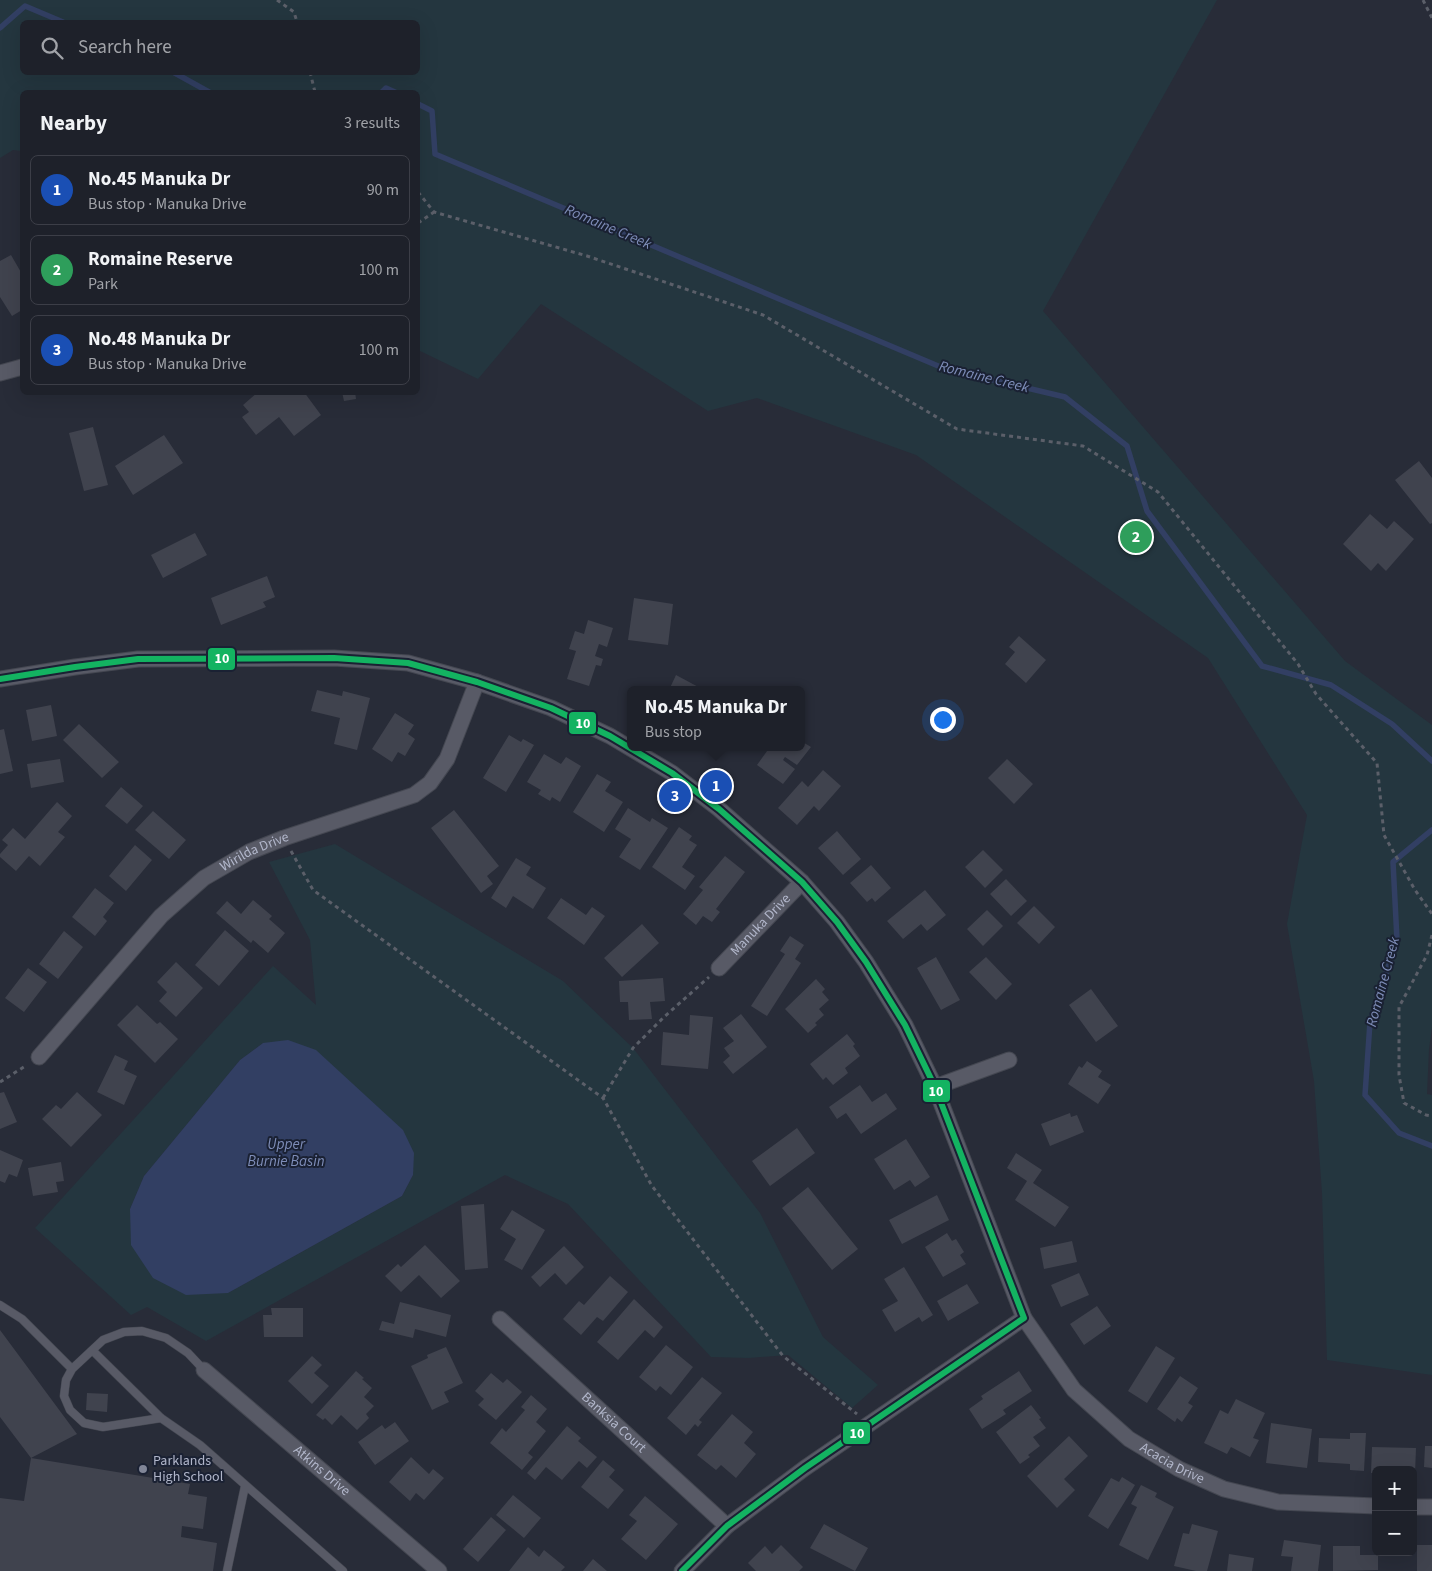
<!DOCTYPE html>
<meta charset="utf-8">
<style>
:root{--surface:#1e212a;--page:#262932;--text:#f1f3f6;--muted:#a1a3a8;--line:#3c3e47;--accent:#818697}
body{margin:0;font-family:"Source Sans 3",sans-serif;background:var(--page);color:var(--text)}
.controls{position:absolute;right:15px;bottom:15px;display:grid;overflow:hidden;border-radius:8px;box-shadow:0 5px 20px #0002}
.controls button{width:45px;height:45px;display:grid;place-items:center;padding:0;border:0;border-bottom:1px solid var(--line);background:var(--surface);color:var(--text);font:25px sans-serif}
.you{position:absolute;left:942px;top:719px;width:18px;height:18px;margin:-12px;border:4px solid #fff;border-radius:50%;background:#1a73e8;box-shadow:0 0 0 8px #1a73e833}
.badge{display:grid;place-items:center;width:32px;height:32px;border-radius:50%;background:var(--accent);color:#fff;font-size:16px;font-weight:700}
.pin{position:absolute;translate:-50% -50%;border:2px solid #fff;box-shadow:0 1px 5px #0006}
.popup{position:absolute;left:627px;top:686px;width:178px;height:65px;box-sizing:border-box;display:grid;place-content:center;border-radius:8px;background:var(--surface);filter:drop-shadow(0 1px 4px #0005);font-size:16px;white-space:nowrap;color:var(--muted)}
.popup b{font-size:19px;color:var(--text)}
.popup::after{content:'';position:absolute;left:50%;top:100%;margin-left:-10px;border:10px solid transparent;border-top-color:var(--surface)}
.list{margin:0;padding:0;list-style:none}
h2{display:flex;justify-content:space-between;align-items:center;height:65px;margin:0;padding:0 20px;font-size:21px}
h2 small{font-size:16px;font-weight:400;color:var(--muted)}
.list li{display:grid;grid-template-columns:32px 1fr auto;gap:15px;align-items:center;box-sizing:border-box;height:70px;margin:0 10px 10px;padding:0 10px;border:1px solid var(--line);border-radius:8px}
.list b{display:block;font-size:19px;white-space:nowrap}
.list p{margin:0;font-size:16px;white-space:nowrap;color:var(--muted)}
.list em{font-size:16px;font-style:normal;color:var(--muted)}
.icon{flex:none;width:28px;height:28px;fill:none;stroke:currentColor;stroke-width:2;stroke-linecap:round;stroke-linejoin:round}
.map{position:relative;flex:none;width:1432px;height:1571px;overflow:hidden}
.search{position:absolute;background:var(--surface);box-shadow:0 5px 20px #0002;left:20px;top:20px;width:400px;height:55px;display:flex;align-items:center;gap:12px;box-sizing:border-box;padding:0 18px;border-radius:8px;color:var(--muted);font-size:19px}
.panel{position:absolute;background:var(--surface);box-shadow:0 5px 20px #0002;left:20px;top:90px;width:400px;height:305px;border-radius:8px}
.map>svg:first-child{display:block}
</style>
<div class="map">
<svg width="1432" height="1571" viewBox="0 0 1432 1571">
<rect width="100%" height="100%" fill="#282c38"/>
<path fill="#24363f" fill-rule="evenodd" d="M0,0H1217L1043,311L1345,661L1432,725V1027L1429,1049L1427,1094L1432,1095V1375L1327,1360L1322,1193L1314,1081L1287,924L1307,815L1208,658L916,455L757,398L708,411L541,304L478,379L418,350V92H22V151L13,150L0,158ZM22,22H418V72H22Z
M335,844L563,981L633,1048L760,1213L823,1337L878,1385L852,1408L788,1355L749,1358L711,1357L568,1204L505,1175L206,1341L147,1307L131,1315L35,1228L273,966L316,1005L310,940L269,862ZM263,1043L413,1175L402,1196L228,1293L130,1209L144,1176L240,1060Z"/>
<path fill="#323f63" d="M288,1040L316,1050L403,1130L414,1153L413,1175L402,1196L228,1293L186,1295L153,1278L131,1245L130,1209L144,1176L240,1060L263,1043Z"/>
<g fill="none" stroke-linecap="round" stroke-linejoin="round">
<path stroke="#323f63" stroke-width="5.5" d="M0,28L25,6L63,22
M173,72L209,92
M382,92L386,88L395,92
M418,104L432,111L435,154L943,368L1065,397L1127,446L1147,511L1262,666L1331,685L1392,724L1432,761
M1432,830L1393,862L1397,940L1370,1022L1365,1095L1399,1133L1432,1146"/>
</g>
<path fill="#40434e" d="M11,255L22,274V310L12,316L0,297V261Z
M258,392H304L321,415L294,436L279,417L256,435L242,417L249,412L243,405Z
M342,392H355L356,399L344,401Z
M93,427L108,485L84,491L69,433Z
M164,435L183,463L133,495L115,466Z
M1419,461L1432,478V523L1430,524L1395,480Z
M1370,514L1387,529L1394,521L1414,539L1386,571L1378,563L1371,571L1343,544Z
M195,533L207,555L163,578L151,555Z
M267,576L275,597L263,602L266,607L221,625L211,598Z
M634,598L673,604L668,645L628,640Z
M588,620L613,628L607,647L599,644L595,656L603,659L601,666L596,665L589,686L567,679L576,651L569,649L575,631L584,634Z
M1019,636L1046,660L1026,683L1005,664L1015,652L1009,647Z
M676,675L704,690H669Z
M317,690L342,696L343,691L370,698L357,750L334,744L340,718L311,711Z
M51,705L57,736L32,741L26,710Z
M395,713L414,725L408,734L415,739L405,756L398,752L392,762L372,749Z
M79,724L119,762L102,778L63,740Z
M4,729L13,771L0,774V730Z
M509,735L521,742L523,739L534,745L506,792L483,778Z
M801,741L811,747L797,765L785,757L783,760L795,769L783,784L757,765L770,747H801Z
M544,754L561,764L566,757L581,766L560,802L552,797L550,801L538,794L541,790L527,782Z
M60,759L64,782L31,788L27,764Z
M1007,759L1033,784L1014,804L988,778Z
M823,770L841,786L819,811L814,806L797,825L778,808L802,781L808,787Z
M597,774L611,782L605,791L623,802L604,832L573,812Z
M121,787L143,806L127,824L105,806Z
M57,802L72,816L58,832L65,837L40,866L29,856L16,871L0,857V854L8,845L2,840L13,828L25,839Z
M628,808L650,822L652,818L668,828L640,870L619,857L631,839L615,829Z
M454,810L499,866L487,876L493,884L481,893L431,828Z
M153,811L186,840L169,859L135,830Z
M679,827L692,836L689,840L697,845L682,867L695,876L685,890L652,867Z
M837,831L861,859L843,875L818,848Z
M135,845L152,860L126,891L109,876Z
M983,850L1003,870L985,888L965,867Z
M725,856L745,872L716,909L720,912L712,922L703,916L696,925L683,914L703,890L699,887Z
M516,858L531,867L526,875L546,888L533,909L513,896L506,908L491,898Z
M871,865L891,888L875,902L872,898L867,902L850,883Z
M1006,879L1027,901L1011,916L990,894Z
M95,888L114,903L103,917L107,921L95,936L72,917Z
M925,890L946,915L927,931L921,924L903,939L887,921Z
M561,898L586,915L592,907L605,916L584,945L547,918Z
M253,900L272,916L269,919L285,933L268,953L253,940L251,943L216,913L227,901L241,914Z
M1034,906L1055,927L1039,944L1017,923Z
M987,910L1003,926L983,946L967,929Z
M642,924L659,943L622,977L604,958Z
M225,930L249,951L219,986L195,965Z
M64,931L83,947L58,979L39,964Z
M790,936L804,945L795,959L801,963L767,1016L751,1006L785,954L780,951Z
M936,957L960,1000L941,1010L917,968Z
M986,957L1012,984L996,1000L969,972Z
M176,962L203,988L176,1017L159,1001L167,992L157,982Z
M28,968L47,982L24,1012L5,998Z
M663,978L665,1001L650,1002L652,1019L629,1020L628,1002H620L619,981Z
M816,979L825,989L822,992L829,1000L819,1009L824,1015L815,1023L817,1025L808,1033L785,1009Z
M1091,989L1118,1026L1096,1042L1069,1005Z
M137,1005L157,1024L160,1022L178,1039L155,1063L117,1025Z
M741,1014L767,1047L733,1074L723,1062L730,1056L724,1048L734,1041L723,1028Z
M690,1015L713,1017L708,1069L661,1065L663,1032L689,1035Z
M847,1034L855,1044L853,1046L860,1056L845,1068L848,1073L833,1085L826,1077L823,1080L810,1064Z
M115,1055L128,1061L124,1070L137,1076L124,1105L97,1092Z
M1087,1061L1102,1071L1098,1077L1111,1085L1098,1104L1068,1084L1079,1066L1082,1068Z
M860,1085L872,1102L886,1093L897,1109L861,1134L846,1113L837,1119L829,1107Z
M4,1092L17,1122L0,1129V1093Z
M77,1092L102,1115L71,1147L42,1119L56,1105L61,1109Z
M1070,1113L1071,1117L1077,1115L1084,1132L1050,1146L1041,1124Z
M797,1128L815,1153L770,1186L752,1161Z
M906,1139L930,1177L915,1187L910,1180L894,1190L874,1159Z
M0,1150L23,1160L17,1177L9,1174L5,1183L0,1181Z
M1016,1153L1042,1170L1033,1183L1069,1207L1055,1227L1015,1200L1027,1181L1007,1168Z
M61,1162L64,1181L56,1182L58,1192L33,1196L28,1168Z
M808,1187L858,1249L832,1270L782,1208Z
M937,1195L949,1220L902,1244L889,1220Z
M484,1204L488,1268L465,1270L461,1206Z
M512,1210L545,1230L522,1270L504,1260L516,1239L500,1229Z
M947,1233L952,1241L956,1239L964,1252L960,1255L966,1264L943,1277L925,1247Z
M1072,1241L1077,1262L1044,1269L1040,1248Z
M425,1245L460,1281L441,1298L419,1275L401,1292L385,1276L398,1264L401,1267Z
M564,1246L584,1267L566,1285L555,1273L540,1287L531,1277Z
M904,1267L933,1315L922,1322L919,1317L895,1332L882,1310L898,1301L884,1279Z
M1079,1273L1089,1295L1061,1307L1051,1285Z
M610,1276L628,1292L603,1321L597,1317L581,1335L563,1319L579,1301L584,1305Z
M967,1284L979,1303L948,1321L937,1301Z
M634,1299L663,1327L654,1338L645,1330L618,1360L597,1342Z
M400,1302L451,1315L446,1337L415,1329L413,1338L379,1330L382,1321L394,1324Z
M1097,1306L1111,1326L1084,1345L1070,1324Z
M271,1308H303V1337H264L263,1315H272Z
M0,1330L77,1434L31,1458L0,1417Z
M666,1345L693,1367L671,1395L660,1386L656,1391L639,1377Z
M1156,1346L1175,1358L1147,1403L1128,1391Z
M446,1347L463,1383L444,1392L449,1402L432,1410L411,1366L428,1358L427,1355Z
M312,1356L322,1365L314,1373L329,1386L312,1404L288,1381Z
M356,1371L364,1378L362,1379L372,1388L364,1397L374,1406L366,1414L369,1418L357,1430L341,1415L332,1425L325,1418L323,1420L316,1415Z
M1019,1371L1032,1391L1003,1410L1006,1414L982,1429L969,1409L983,1399L981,1396Z
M491,1373L503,1383L507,1379L522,1392L496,1420L478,1405L484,1399L475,1391Z
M1180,1376L1198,1388L1188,1403L1193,1406L1182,1422L1177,1418L1175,1422L1157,1409Z
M702,1377L722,1393L699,1420L702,1422L698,1427L695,1424L686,1435L667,1418Z
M87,1393L108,1394L107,1412L86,1410Z
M531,1395L547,1409L536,1422L546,1431L528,1453L533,1457L522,1470L490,1443L502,1428L506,1432L525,1410L521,1407Z
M1236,1399L1265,1413L1253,1438L1259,1440L1250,1457L1231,1447L1227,1454L1204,1443L1220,1410L1228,1414Z
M1031,1405L1041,1418L1039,1419L1046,1428L1033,1437L1040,1446L1028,1455L1030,1457L1020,1464L996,1432Z
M732,1414L753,1432L744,1443L756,1454L736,1478L721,1465L716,1470L697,1455Z
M395,1422L409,1441L375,1465L358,1442L382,1425L385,1429Z
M1271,1423L1312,1429L1307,1468L1266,1463Z
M567,1426L581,1438L578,1441L597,1457L587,1468L579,1461L562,1480L546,1467L535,1480L527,1473Z
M1350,1433H1366L1364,1471L1350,1470V1464L1318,1462L1319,1438L1350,1439Z
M1069,1436L1088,1456L1064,1479L1075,1490L1057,1508L1027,1476Z
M1425,1446H1432V1468L1424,1467Z
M1372,1447L1416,1448L1415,1474H1413V1470H1376V1473H1371Z
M411,1457L429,1474L433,1469L444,1478L424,1500L416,1493L410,1501L389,1482Z
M31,1458L190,1484L188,1494L207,1497L203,1529L182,1526L181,1537L217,1543L213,1571H0V1498L24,1501Z
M603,1460L615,1470L609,1477L624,1490L608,1509L581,1487Z
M1122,1477L1135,1485L1108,1529L1088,1516L1111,1478L1119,1482Z
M1141,1485L1157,1493L1155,1497L1174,1507L1148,1560L1119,1545L1137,1507L1131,1504Z
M513,1495L541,1518L524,1538L496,1515Z
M645,1496L678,1524L646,1560L621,1539L637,1521L629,1515Z
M491,1517L506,1530L478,1562L463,1549Z
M824,1524L868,1548L855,1571L810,1548Z
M1192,1524L1218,1531L1207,1571H1196L1174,1566L1183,1533L1189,1534Z
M1284,1540L1321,1545L1318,1571H1291L1293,1557L1281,1556Z
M781,1545L803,1567L799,1571H756L748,1563L765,1546L772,1554Z
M1417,1545H1432V1571H1417Z
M1333,1546H1360V1555H1378V1570L1333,1571Z
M528,1547L539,1557L544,1550L565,1567L561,1571H509Z
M1229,1554L1254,1558L1252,1571H1227Z
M593,1559L607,1571H583Z"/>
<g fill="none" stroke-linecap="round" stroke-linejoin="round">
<g stroke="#444751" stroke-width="9">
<path id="lane" d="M0,1305L22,1319L72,1369
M93,1351L161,1418L200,1445L343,1571
M161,1418L103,1427L84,1423L70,1410L64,1396L66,1380L72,1369L103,1340L124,1332L142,1331L166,1338L188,1353L204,1370
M227,1571L245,1486"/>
</g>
<g stroke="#444751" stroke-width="17">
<g id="street">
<path d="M0,373L22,367"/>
<path d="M0,679L75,667L138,659L334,658L408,663L477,682L551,708L610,736L672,773L719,809L802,882L837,922L866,962L905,1025L935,1087L1024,1318L805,1468L727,1526L682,1571"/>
<path id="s1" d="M719,968L802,882"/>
<path id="s2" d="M39,1057L161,916L204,878L249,852L284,838L414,795L430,783L447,759L477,682"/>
<path d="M935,1087L1009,1060"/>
<path id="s3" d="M1024,1318L1074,1390L1129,1439L1179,1469L1224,1489L1278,1502L1376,1506"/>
<path id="s4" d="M500,1319L727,1526"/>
<path id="s5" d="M204,1370L439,1571"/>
<path d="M1413,1507H1432"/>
</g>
</g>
<path stroke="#5b5f69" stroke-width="3" stroke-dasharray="4 4" stroke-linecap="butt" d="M277,0L294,12L297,22
M1423,0L1432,18
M310,72L315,92
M418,192L434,212L587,256L763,315L957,429L1083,446L1158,492L1298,664L1316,694L1377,763L1384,835L1415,890L1432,914
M418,223L434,212
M291,851L313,890L603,1098L652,1186L783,1356L857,1414
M1432,935L1427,955L1399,1007V1075L1404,1103L1426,1115L1432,1116
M0,1082L27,1065
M603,1098L633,1048L664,1017L709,977"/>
<use href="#lane" stroke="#585a66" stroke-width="8"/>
<use href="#street" stroke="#585a66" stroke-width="15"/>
<g stroke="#1a2133" stroke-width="10">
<path id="bus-1" d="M0,679L75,667L138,659L334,658L408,663L477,682L551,708L610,736L672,773L719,809L802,882L837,922L866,962L905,1025L935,1087L1024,1318L805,1468L727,1526L682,1571"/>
</g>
<use href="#bus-1" stroke="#13b361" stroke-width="6"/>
</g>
<circle fill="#818697" stroke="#1a2133" stroke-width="2" cx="143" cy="1469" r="5"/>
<g text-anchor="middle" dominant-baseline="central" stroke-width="4" stroke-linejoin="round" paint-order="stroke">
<g font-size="14" fill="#b1b6ca" stroke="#1a2133">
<text stroke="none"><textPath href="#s2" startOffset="301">Wirilda Drive</textPath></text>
<text stroke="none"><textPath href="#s1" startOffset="60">Manuka Drive</textPath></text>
<text stroke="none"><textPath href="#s4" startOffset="154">Banksia Court</textPath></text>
<text stroke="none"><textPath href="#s3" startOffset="211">Acacia Drive</textPath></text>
<text stroke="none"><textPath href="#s5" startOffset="155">Atkins Drive</textPath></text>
</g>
<g font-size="14" fill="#b1b6ca" stroke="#1a2133" text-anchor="start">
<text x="153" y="1461">Parklands<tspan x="153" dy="16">High School</tspan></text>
</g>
<g font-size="15" font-style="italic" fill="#7e8db8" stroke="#1a2133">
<text transform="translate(608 227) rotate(23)">Romaine Creek</text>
<text transform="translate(984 377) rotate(14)">Romaine Creek</text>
<text transform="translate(1383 982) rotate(-75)">Romaine Creek</text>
<text x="286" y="1144">Upper<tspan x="286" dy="17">Burnie Basin</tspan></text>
</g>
</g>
<g stroke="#1a2133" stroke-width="2">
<rect x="207" y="647" width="29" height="24" rx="5" fill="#13b361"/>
<rect x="568" y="711" width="29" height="24" rx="5" fill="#13b361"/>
<rect x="922" y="1079" width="29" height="24" rx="5" fill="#13b361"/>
<rect x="842" y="1421" width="29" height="24" rx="5" fill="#13b361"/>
</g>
<g font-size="14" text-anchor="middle" font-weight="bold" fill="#fff">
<text x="222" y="663">10</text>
<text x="583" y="728">10</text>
<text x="936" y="1096">10</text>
<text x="857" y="1438">10</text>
</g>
</svg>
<div class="controls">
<button>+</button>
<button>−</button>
</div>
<div class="you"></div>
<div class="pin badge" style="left:716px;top:786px;background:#1a4fb4">1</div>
<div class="popup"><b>No.45 Manuka Dr</b>Bus stop</div>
<div class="pin badge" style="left:1136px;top:537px;background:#2e9e5b">2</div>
<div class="pin badge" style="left:675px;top:796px;background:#1a4fb4">3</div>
<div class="search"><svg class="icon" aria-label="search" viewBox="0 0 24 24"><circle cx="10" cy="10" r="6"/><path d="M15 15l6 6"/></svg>Search here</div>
<section class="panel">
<h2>Nearby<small>3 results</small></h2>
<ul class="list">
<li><span class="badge" style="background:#1a4fb4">1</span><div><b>No.45 Manuka Dr</b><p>Bus stop · Manuka Drive</p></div><em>90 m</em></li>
<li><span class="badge" style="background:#2e9e5b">2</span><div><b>Romaine Reserve</b><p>Park</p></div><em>100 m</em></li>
<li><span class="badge" style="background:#1a4fb4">3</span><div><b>No.48 Manuka Dr</b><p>Bus stop · Manuka Drive</p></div><em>100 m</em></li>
</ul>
</section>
</div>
